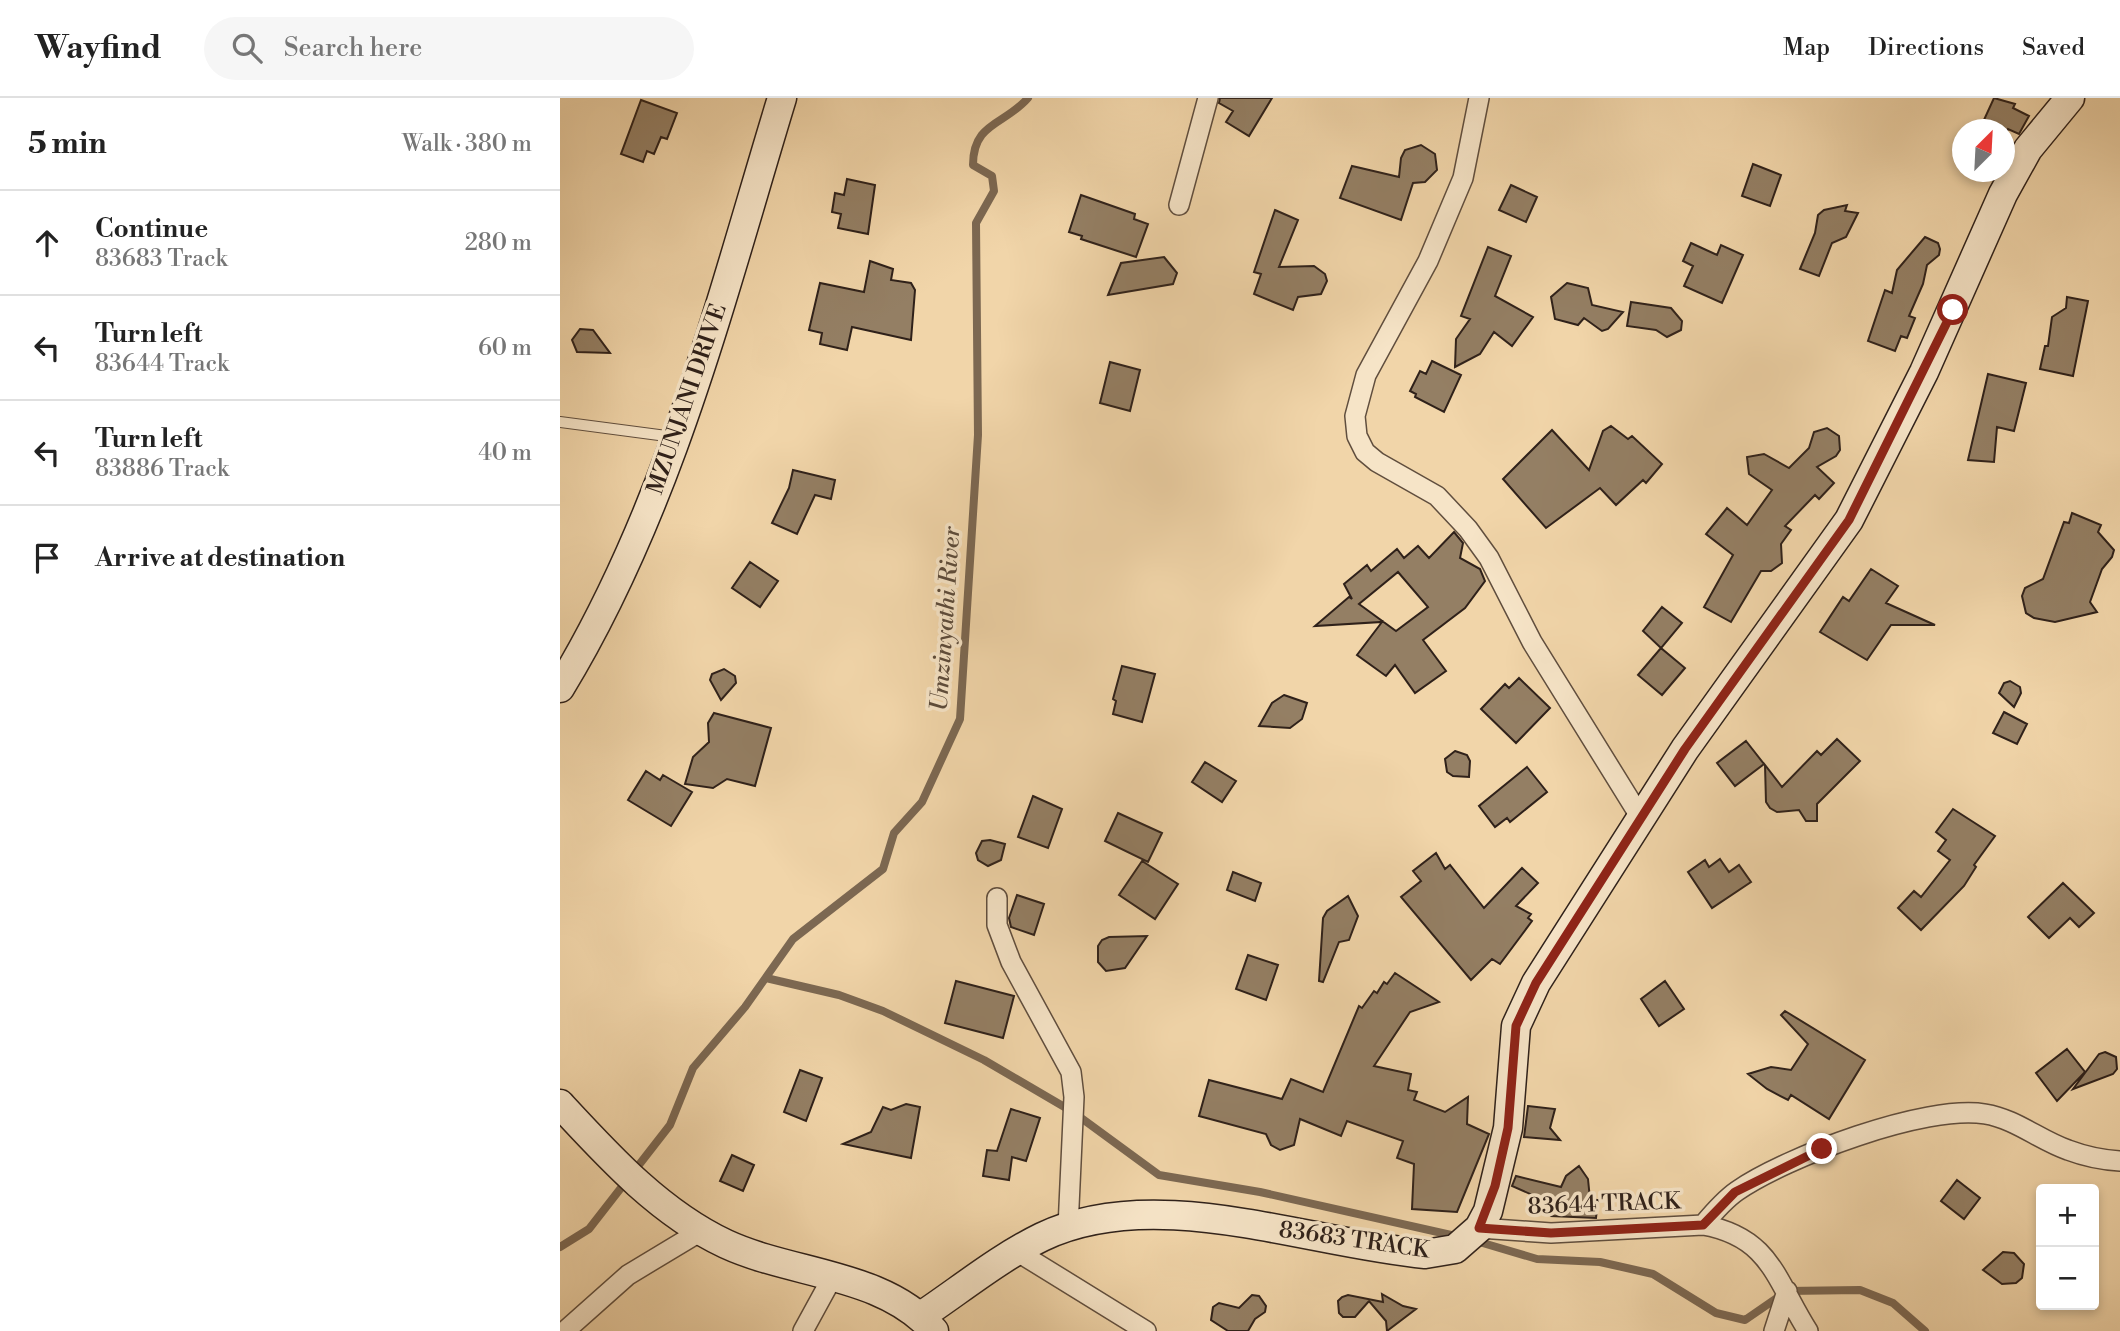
<!DOCTYPE html>
<meta charset="utf-8">
<style>
:root{--surface:#fff;--page:#f6f6f6;--text:#222;--muted:#767676;--line:#e0e0e0}
body{margin:0;font-family:"Libre Bodoni",serif;background:var(--page);color:var(--text)}
.controls{position:absolute;right:21px;bottom:21px;display:grid;overflow:hidden;border-radius:7px;box-shadow:0 4px 10px #0003}
.controls button{width:63px;height:63px;display:grid;place-items:center;padding:0;border:0;border-bottom:2px solid var(--line);background:var(--surface);color:var(--text);font:35px sans-serif}
.compass{position:absolute;left:1392px;top:21px;width:63px;height:63px;border-radius:50%;background:var(--surface);box-shadow:0 4px 10px #0003;rotate:24deg}
.stop{position:absolute;width:21px;height:21px;margin:-16px;border:5px solid #8f2418;border-radius:50%;background:#fff}
.stop.end{background:#8f2418;border-color:#fff;box-shadow:0 2px 7px #0008}
.list{margin:0;padding:0;list-style:none}
h2{display:flex;justify-content:space-between;align-items:center;height:91px;margin:0;padding:0 28px;font-size:30px}
h2 small{font-size:23px;font-weight:400;color:var(--muted)}
.list li{display:grid;grid-template-columns:46px 1fr auto;gap:21px;align-items:center;box-sizing:border-box;height:105px;padding:0 28px;border-top:2px solid var(--line)}
.list b{display:block;font-size:26px;white-space:nowrap}
.list p{margin:0;font-size:23px;white-space:nowrap;color:var(--muted)}
.list em{font-size:23px;font-style:normal;color:var(--muted)}
.icon{flex:none;width:38px;height:38px;fill:none;stroke:currentColor;stroke-width:2;stroke-linecap:round;stroke-linejoin:round}
.map{position:relative;flex:none;width:1560px;height:1233px;overflow:hidden}
header{display:flex;align-items:center;gap:42px;box-sizing:border-box;height:98px;padding:0 35px;background:var(--surface);border-bottom:2px solid var(--line)}
header strong{font-size:33px}
nav{display:flex;gap:38px;margin-inline-start:auto;font-size:24px}
.search{width:490px;height:63px;background:var(--page);display:flex;align-items:center;gap:18px;box-sizing:border-box;padding:0 24px;border-radius:38px;color:var(--muted);font-size:26px}
main{display:flex}
aside{flex:1;background:var(--surface)}
.map>svg:first-child{display:block}
</style>
<header>
<strong>Wayfind</strong>
<div class="search"><svg class="icon" aria-label="search" viewBox="0 0 24 24"><circle cx="10" cy="10" r="6"/><path d="M15 15l6 6"/></svg>Search here</div>
<nav><a>Map</a><a>Directions</a><a>Saved</a></nav>
</header>
<main>
<aside>
<h2>5 min<small>Walk · 380 m</small></h2>
<ul class="list">
<li><svg class="icon" aria-label="ahead" viewBox="0 0 24 24"><path d="M12 20V5M6 11l6-6 6 6"/></svg><div><b>Continue</b><p>83683 Track</p></div><em>280 m</em></li>
<li><svg class="icon" aria-label="left" viewBox="0 0 24 24"><path d="M17 20v-9H6M10 6l-5 5 5 5"/></svg><div><b>Turn left</b><p>83644 Track</p></div><em>60 m</em></li>
<li><svg class="icon" aria-label="left" viewBox="0 0 24 24"><path d="M17 20v-9H6M10 6l-5 5 5 5"/></svg><div><b>Turn left</b><p>83886 Track</p></div><em>40 m</em></li>
<li><svg class="icon" aria-label="arrive" viewBox="0 0 24 24"><path d="M6 21V4h12l-3 4 3 4H6"/></svg><div><b>Arrive at destination</b></div></li>
</ul>
</aside>
<div class="map">
<svg width="1560" height="1233" viewBox="0 0 1560 1233">
<rect width="100%" height="100%" fill="#f1d5a9"/>
<filter id="stains"><feTurbulence type="fractalNoise" baseFrequency=".00286" numOctaves="4"/><feColorMatrix values="0 0 0 0 .2 0 0 0 0 .09 0 0 0 0 .02 0 0 0 .5 -.17"/></filter>
<radialGradient id="worn" r=".72"><stop offset=".6" stop-color="#630" stop-opacity="0"/><stop offset="1" stop-color="#630" stop-opacity=".3"/></radialGradient>
<g fill="none" stroke-linecap="round" stroke-linejoin="round">
<path stroke="#7c6852" stroke-width="8" d="M206,880L279,897L323,913L424,962L513,1014L599,1077L700,1094L900,1139
M916,1143L977,1161L1040,1164L1093,1176L1156,1215L1185,1222L1227,1193L1300,1192L1333,1205L1365,1233
M0,1149L29,1131L110,1027L133,970L185,909L233,841L323,771L334,735L362,704L400,621L418,337L416,125L434,93L432,78L413,67C413,24 445,27 468,0"/>
</g>
<path fill="#947f64" stroke="#2f211a" stroke-width="2" fill-rule="evenodd" d="M660,0H712L689,38L666,24L673,13L659,5Z
M1434,0L1455,6L1453,10L1469,18L1459,36L1448,31L1446,35L1423,24Z
M81,2L117,15L107,41L101,39L94,56L87,53L83,64L61,56Z
M861,47L875,56L877,72L865,84L853,85L841,122L780,100L792,68L839,79L841,60L845,52Z
M1193,66L1221,77L1210,108L1182,98Z
M287,81L315,87L308,136L278,130L281,116L272,114L275,95L284,97Z
M951,87L977,99L966,124L939,112Z
M521,97L575,116L574,121L588,126L576,159L521,141L522,138L509,134Z
M1287,107L1285,113L1298,115L1286,139L1272,145L1259,178L1240,171L1255,135L1258,117L1264,112Z
M715,112L738,122L719,169L754,168L765,176L767,183L761,196L738,199L733,212L694,196L701,176L694,174Z
M1365,139L1378,145L1380,151L1379,157L1367,167L1363,186L1349,218L1355,220L1347,240L1341,238L1335,253L1308,243L1325,192L1332,195L1337,172Z
M1131,145L1157,157L1161,147L1183,157L1162,205L1124,188L1133,168L1123,163Z
M928,149L951,158L935,198L973,219L952,248L934,234L920,256L895,269L896,241L910,221L901,218Z
M604,159L617,175L613,186L548,197L561,165Z
M310,163L333,171L331,182L351,185L355,192L351,242L292,229L287,252L260,246L262,235L249,232L260,185L304,194Z
M1007,185L1028,190L1032,207L1063,214L1048,231L1042,233L1024,220L1018,227L995,221L991,199Z
M1507,199L1528,203L1513,278L1480,271L1485,248H1488L1492,219L1506,210Z
M1071,204L1111,210L1122,223L1121,232L1107,239L1096,232L1067,228Z
M20,231L33,232L50,255L17,254L12,242Z
M872,263L901,277L884,314L855,299L856,296L850,293L860,273L866,276Z
M550,264L580,272L570,313L540,305Z
M1428,276L1466,285L1454,333L1437,329L1434,364L1408,362Z
M1051,328L1068,341L1072,338L1102,366L1086,385L1083,382L1056,407L1040,390L986,430L943,381L992,332L1029,372L1043,333Z
M1267,330L1279,338L1280,352L1276,358L1257,369L1274,385L1259,401L1255,397L1225,428L1231,432L1221,446L1222,465L1211,473H1201L1171,524L1144,509L1173,457L1146,436L1167,410L1187,427L1212,392L1189,376L1187,359L1204,356L1229,370L1249,350L1254,334Z
M233,372L275,382L271,401L255,397L237,436L212,425L229,390Z
M1512,415L1541,427L1538,434L1554,452L1552,459L1542,471L1530,504L1537,514L1495,524L1474,520L1466,515L1462,498L1465,490L1483,481L1504,424L1509,425Z
M894,434L903,445L900,460L920,471L925,483L905,510L863,542L886,573L855,595L835,567L826,578L797,557L822,524L755,528L789,499L792,501L784,486L807,467L811,473L837,451L844,460L858,448L869,460ZM838,474L868,509L836,533L799,506Z
M190,464L218,483L200,509L172,490Z
M1311,471L1338,488L1326,505L1375,527H1331L1307,562L1260,534L1283,499L1289,503Z
M1102,509L1122,525L1101,550L1125,570L1102,597L1078,577L1101,550L1083,533Z
M562,568L595,576L582,624L553,616L556,603L553,601Z
M164,571L175,578L176,585L161,602L150,582L152,576Z
M959,580L990,610L956,645L921,611L945,586L949,590Z
M1450,583L1460,589L1461,595L1454,609L1439,595L1444,585Z
M724,597L747,605L742,621L730,630L699,628L712,605Z
M1444,614L1467,626L1457,646L1433,635Z
M154,615L211,630L195,688L167,681L153,690L125,686L133,659L149,644L148,625Z
M1277,641L1300,663L1257,706V723H1246L1239,712L1217,714L1210,710L1206,704L1205,667L1222,689L1257,653L1261,657Z
M1186,643L1204,666L1175,688L1157,665Z
M895,653L907,657L910,663L909,679L893,678L887,674L885,661Z
M645,664L676,683L662,704L632,684Z
M967,669L987,694L950,724L947,720L935,729L919,708Z
M86,673L100,682L103,677L132,694L111,728L68,702Z
M473,698L502,711L488,750L458,739Z
M1393,711L1435,738L1414,767L1416,769L1404,788L1361,832L1338,810L1354,793L1361,799L1390,762L1378,753L1386,742L1376,734Z
M558,715L602,735L588,764L545,743Z
M430,742L445,746L441,762L428,768L418,762L416,755L422,743Z
M876,755L885,771L890,767L924,810L962,770L978,785L956,808L971,816L968,820L972,823L940,866L932,861L911,882L841,799L861,783L853,773Z
M1160,761L1169,774L1179,767L1191,784L1152,810L1128,774L1145,762L1149,769Z
M582,763L618,786L595,821L559,797Z
M673,774L701,785L695,803L667,792Z
M1503,785L1534,815L1519,829L1510,820L1489,840L1468,819Z
M457,797L484,806L474,837L451,829L449,820Z
M788,798L798,818L789,842L779,844L763,884L759,883L763,820L767,813Z
M587,838L565,870L546,873L538,864V848L542,842L549,839Z
M688,857L718,867L706,902L676,891Z
M835,875L879,904L850,914L814,968L851,976L848,992L857,994L854,1002L885,1014L908,999L907,1026L929,1036L897,1114L852,1111L854,1066L837,1060L843,1043L787,1023L781,1038L740,1021L734,1047L720,1052L711,1047L706,1036L639,1018L649,982L722,1001L731,981L763,994L799,908L802,910L814,893L817,895L824,884L827,886Z
M396,883L454,898L443,940L385,925Z
M1105,883L1124,911L1099,928L1081,901Z
M1225,913L1305,962L1269,1021L1231,997L1228,1002L1207,991L1188,976L1211,969L1231,972L1248,946L1221,917Z
M1507,951L1525,974L1497,1003L1476,975Z
M1545,954L1556,959L1557,971L1553,976L1513,991L1539,956Z
M240,972L262,980L246,1023L224,1014Z
M346,1006L360,1009L351,1060L283,1046L311,1034L323,1009L331,1012Z
M968,1008L995,1011L990,1030L1000,1042L964,1039Z
M451,1011L480,1020L466,1063L452,1059L449,1082L423,1078L427,1052L437,1053Z
M172,1057L194,1067L183,1093L160,1083Z
M1019,1068L1028,1081L1030,1101L1038,1102L1036,1120L991,1118L993,1106L952,1088L956,1078L1001,1089L1006,1078Z
M1397,1082L1420,1100L1404,1121L1381,1103Z
M1443,1154L1454,1155L1464,1166L1462,1180L1456,1185L1442,1186L1423,1172Z
M822,1196L843,1208L856,1211L827,1233L826,1223L809,1203L795,1219H783L779,1215L778,1203L782,1199L788,1197L823,1204Z
M692,1197L699,1198L706,1208L705,1214L695,1221L688,1233H668L651,1222L653,1209L659,1205L679,1210Z"/>
<g fill="none" stroke-linecap="round" stroke-linejoin="round">
<g stroke="#604e3e" stroke-width="12">
<path id="lane" d="M0,324L114,339"/>
</g>
<g stroke="#604e3e" stroke-width="22">
<path id="street" d="M919,0L903,80L868,163L806,277L795,318L797,338L805,354L817,364L877,398L908,431L929,460L972,544L1081,720
M619,107L648,0
M437,800V827L451,864L511,974L514,999L508,1130
M1143,1127C1153,1115 1164,1102 1177,1093C1226,1059 1366,1006 1425,1016C1456,1021 1479,1042 1508,1052C1524,1058 1542,1062 1560,1063
M919,1130L991,1135L1143,1127C1211,1139 1216,1183 1248,1233
M458,1154L586,1233
M5,1233L68,1177L141,1133
M243,1233L272,1180
M1214,1233L1227,1193"/>
</g>
<g stroke="#2f211a" stroke-width="31">
<path id="secondary" d="M0,590C110,409 161,200 222,0
M0,1006C49,1059 100,1115 166,1146C233,1177 324,1175 374,1233
M361,1218C400,1192 439,1160 482,1139C595,1085 746,1145 865,1156L895,1151L919,1130L928,1113L948,1030L956,928L976,885L1125,651L1289,422L1364,274L1443,96L1468,51L1510,0"/>
</g>
<use href="#lane" stroke="#f6e4c7" stroke-width="10"/>
<use href="#street" stroke="#f6e4c7" stroke-width="19"/>
<use href="#secondary" stroke="#f6e4c7" stroke-width="28"/>
</g>
<g fill="none" stroke-linecap="round" stroke-linejoin="round">
<path stroke="#8f2418" stroke-width="9" d="M1262,1051L1175,1094L1143,1127L991,1135L919,1130L935,1088L948,1030L956,928L976,885L1125,651L1289,422L1393,212"/>
</g>
<g text-anchor="middle" dominant-baseline="central" stroke-width="7" stroke-linejoin="round" paint-order="stroke">
<g font-size="23" fill="#2f211a" stroke="#f6e4c7">
<text transform="translate(127 301) rotate(-71)">MZUNJANI DRIVE</text>
<text transform="translate(1044 1106) rotate(-2)">83644 TRACK</text>
<text transform="translate(794 1142) rotate(8)">83683 TRACK</text>
</g>
<g font-size="24" font-style="italic" fill="#5c4b3b" stroke="#f6e4c7">
<text transform="translate(386 521) rotate(-86)">Umzinyathi River</text>
</g>
</g>
<rect width="100%" height="100%" filter="url(#stains)"/>
<rect width="100%" height="100%" fill="url(#worn)"/>
</svg>
<div class="controls">
<button>+</button>
<button>−</button>
</div>
<svg class="compass" viewBox="-18 -18 36 36"><path d="M0-13l5 13h-10z" fill="#e53935"/><path d="M0 13l5-13h-10z" fill="#767676"/></svg>
<div class="stop" style="left:1393px;top:212px"></div>
<div class="stop end" style="left:1262px;top:1051px"></div>
</div>
</main>
